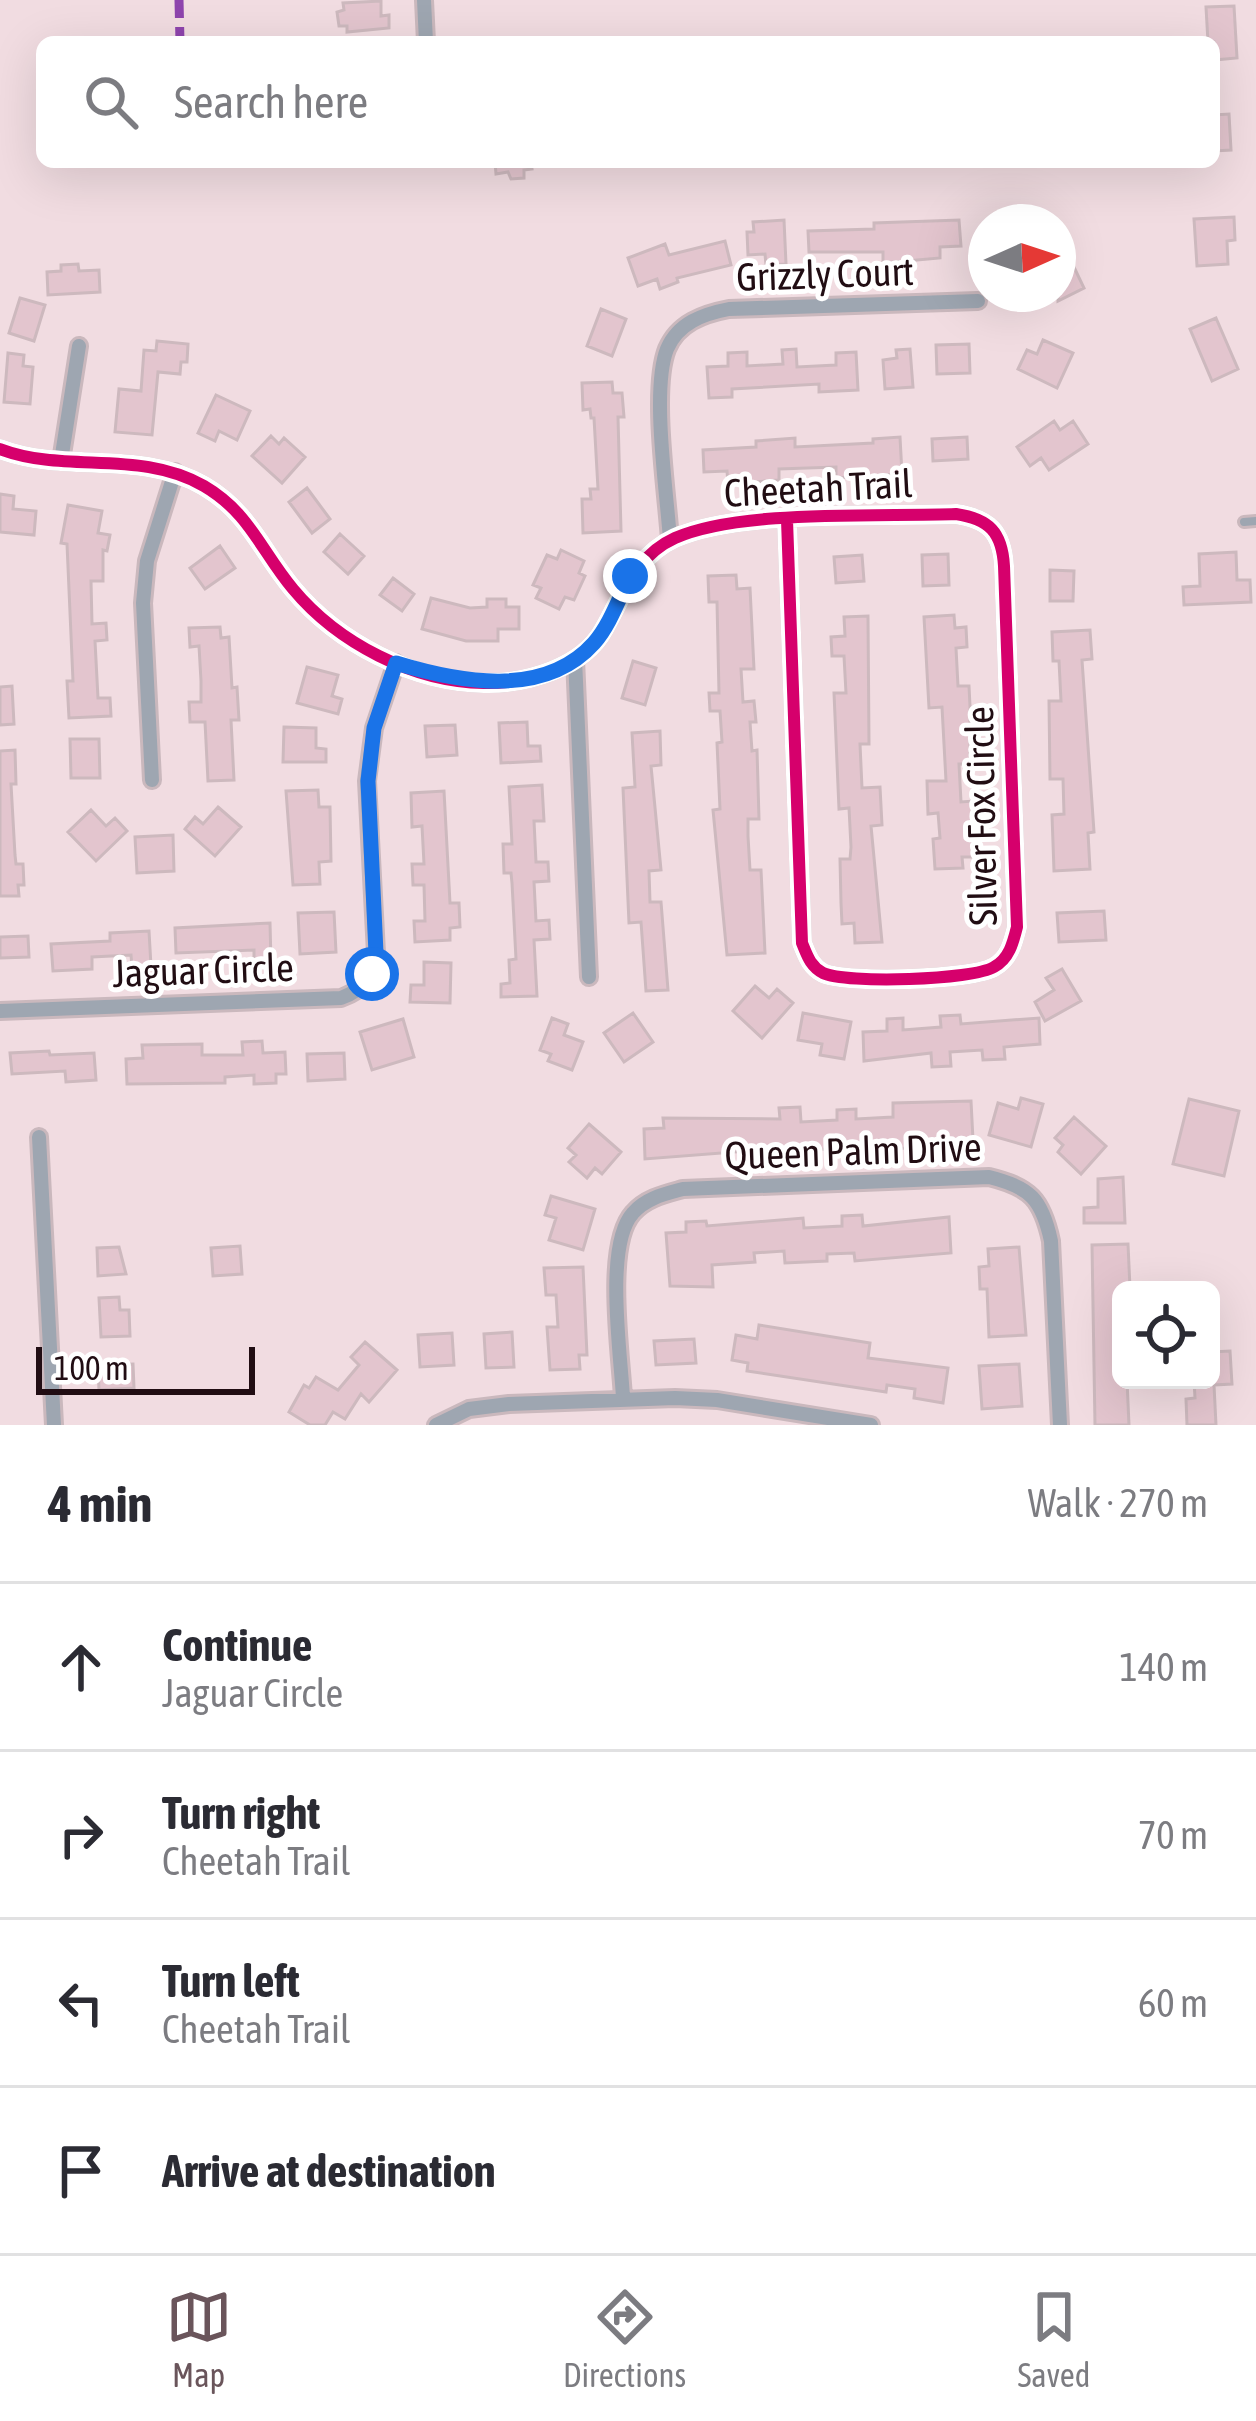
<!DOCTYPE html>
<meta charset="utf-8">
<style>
:root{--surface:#fff;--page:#f2f2f3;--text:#2b2b33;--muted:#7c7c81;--line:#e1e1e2;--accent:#6a555b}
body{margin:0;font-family:"Asap Condensed",sans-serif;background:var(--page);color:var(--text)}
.controls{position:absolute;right:36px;bottom:36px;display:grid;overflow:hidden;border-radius:18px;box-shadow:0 12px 48px #0002}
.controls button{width:108px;height:108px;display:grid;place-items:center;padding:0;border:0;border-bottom:3px solid var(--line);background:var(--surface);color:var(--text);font:60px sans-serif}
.compass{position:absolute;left:968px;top:204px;width:108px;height:108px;border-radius:50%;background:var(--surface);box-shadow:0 12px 48px #0002;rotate:87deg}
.scale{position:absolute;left:36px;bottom:30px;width:219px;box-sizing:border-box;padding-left:12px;border:6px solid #210d13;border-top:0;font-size:33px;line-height:42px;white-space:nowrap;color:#210d13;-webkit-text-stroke:9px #fff;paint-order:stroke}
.stop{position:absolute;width:36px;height:36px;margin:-27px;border:9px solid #1a73e8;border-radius:50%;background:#fff}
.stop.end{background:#1a73e8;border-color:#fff;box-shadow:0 3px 12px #0008}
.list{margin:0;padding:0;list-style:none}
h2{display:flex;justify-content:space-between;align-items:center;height:156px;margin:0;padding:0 48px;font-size:51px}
h2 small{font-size:39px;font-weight:400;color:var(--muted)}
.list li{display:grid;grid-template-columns:78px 1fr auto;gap:36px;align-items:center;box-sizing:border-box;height:168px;padding:0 48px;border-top:3px solid var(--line)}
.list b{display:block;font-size:45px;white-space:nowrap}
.list p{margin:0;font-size:39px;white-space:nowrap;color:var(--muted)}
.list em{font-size:39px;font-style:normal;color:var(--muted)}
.icon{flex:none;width:66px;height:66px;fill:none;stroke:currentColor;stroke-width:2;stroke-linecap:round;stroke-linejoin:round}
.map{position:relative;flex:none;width:1256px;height:1425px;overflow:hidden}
.search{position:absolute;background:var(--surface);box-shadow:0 12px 48px #0002;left:36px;right:36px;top:36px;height:132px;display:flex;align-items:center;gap:30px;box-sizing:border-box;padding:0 42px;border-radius:18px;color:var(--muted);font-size:45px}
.sheet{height:828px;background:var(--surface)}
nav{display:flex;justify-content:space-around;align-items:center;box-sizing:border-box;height:168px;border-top:3px solid var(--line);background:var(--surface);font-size:33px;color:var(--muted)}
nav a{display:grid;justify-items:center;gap:6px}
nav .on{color:var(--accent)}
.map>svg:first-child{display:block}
</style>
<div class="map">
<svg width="1256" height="1425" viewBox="0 0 1256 1425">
<rect width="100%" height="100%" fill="#f1dce1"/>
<path fill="#e3c5ce" stroke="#cdb9be" stroke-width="3" d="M381,1V16L389,15V28L347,32V26H339L337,12L344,10L343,3Z
M1234,6L1237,58L1214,60V42H1208L1206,7Z
M1229,114L1231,150L1214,151V115Z
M495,162H531L532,169L524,170V178L511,179L508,172L496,174Z
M1234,217L1235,240L1227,241L1228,264L1197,266L1194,219Z
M784,220L786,264L766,265L765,254L748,255L747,232H754L753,222Z
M959,220L961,246L940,247V258L883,263V252H809L808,231L874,229V223Z
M725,241L731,265L677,278L678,282L660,289L657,279L638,286L628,258L665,244L669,255Z
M78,264L79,271L99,270L100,292L48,295L47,272L61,271V265Z
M1073,265L1084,288L1058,301V272Z
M20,298L45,305L34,341L9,333Z
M601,309L626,319L612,356L587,346Z
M1216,318L1238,369L1212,381L1190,329Z
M1043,340L1073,353L1057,388L1018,369L1027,350L1037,354Z
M157,341L188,344L187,362H181L180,374L158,372L152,435L115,432L119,389L141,391L144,350L156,351Z
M969,344L970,373L937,374L936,345Z
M796,349L797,367L836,365V353L856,352L858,390L819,392V384L732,389V397L709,398L707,367L728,366V353L747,352V366L783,364L782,350Z
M910,349L913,387L885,389L883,360L897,358L896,350Z
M8,353L24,355L23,366L33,367L30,404L4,402Z
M612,382L613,393H622L624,417H618L621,531L583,533L582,499H591L590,489H598L594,418H591L590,409L583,410L582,383Z
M216,395L250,411L237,440L219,431L215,441L198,433Z
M1054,421L1060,430L1073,421L1088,444L1049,470L1041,458L1030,466L1017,447Z
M271,436L279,444L284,438L305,457L282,483L252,456Z
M900,437L902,474L836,478V467L779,469V480L728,484L727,471L704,472L703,450L756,447V441L795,438V447L873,443V439Z
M967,437L968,459L933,461L932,439Z
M307,488L330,519L312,533L289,502Z
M0,494L14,496L13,509L36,511L34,535L0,532Z
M68,505L102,511L98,533L110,535L107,551L103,550V581H91L92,624L106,623L107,640L95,641L98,698H110L111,716L69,718L67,681H73L67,544L61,543Z
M340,534L364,556L348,574L324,552Z
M220,546L235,568L205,589L190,568Z
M561,550L584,561L579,573L585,576L574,600L565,597L559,609L536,598L541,588L533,585L547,555L557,559Z
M1236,552L1237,580H1250L1251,602L1184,605L1183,587L1200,586L1199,554Z
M948,554L949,585L923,586L922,555Z
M862,555L864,581L836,583L834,557Z
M1050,570L1074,571L1073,601H1050Z
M736,575L737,589L750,588L754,669H741L743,702L754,701L756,722H750L752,751L757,750L759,819H748V836L750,870H761L765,953L727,955L713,810L720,809L717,743L722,742L720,711H710L709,693H719L717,602H709L708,576Z
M393,578L414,594L402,611L380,595Z
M431,598L470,608L487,607V599H506V607H519V629H498V641H466L422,629Z
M954,615L955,628L966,627L967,647L956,648L958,686H969L970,706V764H959L961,802L973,801L976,857H962L963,868L935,869L933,839L940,838L938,813L928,814L927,781H946L942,707L929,708L924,617Z
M868,616L869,744H860L862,788L880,787L882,825L871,826L882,942L855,943L854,923L842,924L841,903L840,859H850L851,847L849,808L839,809L834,693H846L844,656H832L831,637L845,636L844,617Z
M220,627L221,638L229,637L232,688L237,687L239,720H231L234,780L208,781L205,722H190L189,702H201V681L199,646L190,647L189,628Z
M1090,630L1092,659L1082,660L1094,832L1088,833L1090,869L1054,871L1052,815L1064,814L1063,779H1050L1049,701H1061L1059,661H1053L1052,632Z
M633,661L656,668L645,705L622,698Z
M307,667L338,675L332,696L342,699L338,714L297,703Z
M12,686L14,724L0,725V687Z
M527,722L528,746H540L541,761L501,763L499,723Z
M455,725L457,755L427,757L425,726Z
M284,727L316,728V748L326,749V762H283Z
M660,731L661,765L651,766L661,870L649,871L650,902H661L668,990L646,991L641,922L629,923L623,788L635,787L632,733Z
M70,739H99L100,778H71Z
M15,750L16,784H11L15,855L16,864H23L24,885H18L19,896H0V751Z
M542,785L544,821H534L536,862H548L549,881L534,882L536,921L549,920L550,939L534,940L537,996L501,997V984L510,983L509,960L516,959L512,883L511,873H504L503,844H512L509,787Z
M318,790L319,807H330L331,861L319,862L320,884L293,885L286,791Z
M444,791L450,903H459L460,927L450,928V940L415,942L414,921H425L424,885H413L412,864H424L422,826L412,827L411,793Z
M218,807L241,827L215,856L185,829L195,817L203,824Z
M91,810L106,826L115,818L127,831L96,861L68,832Z
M173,835L174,871L137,873L135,837Z
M1104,911L1106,940L1059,942L1057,913Z
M334,912L336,952L300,954L298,913Z
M270,923L271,961L254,962V950L176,953L175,928Z
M149,931L151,966L132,967L131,955L92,957V969L53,971L51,944L110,941V933Z
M28,936L29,957L0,958V937Z
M424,962L451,963L450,1003L410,1002L411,985H424Z
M1062,969L1081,1001L1045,1021L1035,1002L1054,990L1046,978Z
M755,986L769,998L777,989L793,1003L762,1038L733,1011Z
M633,1013L653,1042L624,1062L604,1033Z
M803,1013L851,1022L844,1059L820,1055L822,1044L798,1040Z
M960,1015L961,1024L1039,1018L1040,1044L1004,1047L1005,1059L983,1060L982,1050L950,1052L951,1066L932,1067L931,1053L864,1061L863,1032L887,1031V1019L903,1018V1030L941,1027L940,1016Z
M552,1018L568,1024L564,1035L583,1042L572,1070L548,1061L551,1054L540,1050Z
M403,1019L414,1057L372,1070L360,1032Z
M262,1041L263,1053L285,1052L286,1074H276V1083L254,1084V1075L225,1077V1083L127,1084L126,1059L143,1058L142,1045L202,1044V1055H243L242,1042Z
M49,1051L50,1055L94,1053L96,1080L66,1082L65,1071L12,1074L10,1053Z
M344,1053L345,1079L308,1081L307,1054Z
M1021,1098L1043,1104L1031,1147L989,1135L998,1103L1018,1109Z
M1189,1099L1239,1111L1224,1176L1173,1164Z
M971,1101L973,1140L919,1143V1148L760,1150L645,1159L644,1129L664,1128L663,1118L780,1119L779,1108L800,1107L801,1122L837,1120V1110L856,1109V1119L893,1117V1103Z
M1074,1117L1106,1146L1081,1174L1058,1152L1063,1145L1055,1138Z
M589,1124L621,1152L602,1174L595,1168L587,1178L569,1162L576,1155L568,1148Z
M1123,1177L1125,1223H1084V1208L1098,1207V1179Z
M551,1196L595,1209L583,1250L549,1240L556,1218L545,1215Z
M862,1215L863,1226L949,1217L951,1253L855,1261L854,1253L827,1254V1261L785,1263L784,1251L754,1253L755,1262L712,1265L713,1287L670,1286L666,1233L686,1232V1222L706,1221L707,1226L803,1218L804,1228L842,1226V1216Z
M1128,1244L1130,1288L1121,1289V1380H1127L1129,1425H1095L1092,1245Z
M240,1246L242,1274L213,1276L211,1248Z
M119,1247L126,1274L98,1276L97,1248Z
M1019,1247L1026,1335L989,1337L987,1289H980L979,1267L989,1266L988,1249Z
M583,1267L587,1355H579L580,1369L550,1370L547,1327H558L556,1295H546L544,1268Z
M119,1297L120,1310H129L130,1336L101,1337L99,1298Z
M759,1325L870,1343L868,1358L948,1368L943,1403L914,1398L915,1389L887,1385L886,1392L747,1371L748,1363L732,1360L736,1335L757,1339Z
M512,1332L514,1367L486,1368L484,1334Z
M452,1333L454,1365L420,1367L418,1335Z
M694,1339L696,1363L656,1365L654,1341Z
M365,1342L397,1370L369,1402L361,1394L345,1419L333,1412L325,1425H310L289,1412L304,1385L309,1388L316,1377L338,1390L359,1365L351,1357Z
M1230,1351L1232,1384L1214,1385L1216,1425H1187L1186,1399L1195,1398L1194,1380H1211V1352Z
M133,1364L134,1388L99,1390L98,1365Z
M1019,1364L1022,1406L982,1409L979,1366Z"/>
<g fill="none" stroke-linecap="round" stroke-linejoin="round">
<g stroke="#cab8bd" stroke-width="14">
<path id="lane" d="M1244,522L1256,521"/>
</g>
<g stroke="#cab8bd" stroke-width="20">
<path id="street" d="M424,0L426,42
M0,449C66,474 140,449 204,486C250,513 261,551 293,589C338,643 413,682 484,683C526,684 583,668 604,629C624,594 635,556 675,538C740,509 881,517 956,514C989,519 1002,532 1004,566L1017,927C1013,943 1009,959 994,967C973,980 846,984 823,973C810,966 807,955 802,943L787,520
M61,461L79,346
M670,540C667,493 651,390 667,349C678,323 703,314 729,309L978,301
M575,659L589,977
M152,780L143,603L147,561L175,472
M0,1011L341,998C365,989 371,978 376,953L367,781L374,728L396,663
M39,1137L54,1425
M623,1398C621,1355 604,1245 633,1213C646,1198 665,1194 683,1189L989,1177C1030,1187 1042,1199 1051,1241L1060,1425
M436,1425L469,1409L509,1404L675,1398L717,1400L871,1425"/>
</g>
<use href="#lane" stroke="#9ea6b1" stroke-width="8"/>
<use href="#street" stroke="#9ea6b1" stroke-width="14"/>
<path stroke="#8e44ad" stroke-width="9" stroke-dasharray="18 9" stroke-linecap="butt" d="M179,0L180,42"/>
<g stroke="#fff" stroke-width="20">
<path id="cycleway" d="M0,449C66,474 140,449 204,486C250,513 261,551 293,589C338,643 413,682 484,683C526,684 583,668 604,629C624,594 635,556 675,538C740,509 881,517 956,514C989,519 1002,532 1004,566L1017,927C1013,943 1009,959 994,967C973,980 846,984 823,973C810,966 807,955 802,943L787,520"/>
</g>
<use href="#cycleway" stroke="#d6006c" stroke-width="12"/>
</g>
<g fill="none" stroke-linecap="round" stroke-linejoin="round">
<path stroke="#1a73e8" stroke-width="15" d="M372,974L376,953L368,781L374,728L396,663C458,682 544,699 594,643C610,625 619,598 630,576"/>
</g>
<g text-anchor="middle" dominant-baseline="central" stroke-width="10" stroke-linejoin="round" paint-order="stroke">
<g font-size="39" fill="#210d13" stroke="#fff">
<text transform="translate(825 274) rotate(-2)">Grizzly Court</text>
<text transform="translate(818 488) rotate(-3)">Cheetah Trail</text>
<text transform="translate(981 816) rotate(-91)">Silver Fox Circle</text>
<text transform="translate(203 970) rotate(-2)">Jaguar Circle</text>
<text transform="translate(853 1151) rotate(-2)">Queen Palm Drive</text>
</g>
</g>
</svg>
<div class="controls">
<button><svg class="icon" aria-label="locate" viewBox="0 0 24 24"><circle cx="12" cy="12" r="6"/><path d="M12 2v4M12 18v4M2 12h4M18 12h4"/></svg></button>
</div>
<svg class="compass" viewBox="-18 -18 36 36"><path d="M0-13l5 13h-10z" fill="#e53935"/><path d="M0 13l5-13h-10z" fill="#7c7c81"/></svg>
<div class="scale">100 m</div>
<div class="stop" style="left:372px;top:974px"></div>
<div class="stop end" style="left:630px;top:576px"></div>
<div class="search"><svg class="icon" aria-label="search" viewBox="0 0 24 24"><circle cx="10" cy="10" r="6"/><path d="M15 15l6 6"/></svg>Search here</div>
</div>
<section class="sheet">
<h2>4 min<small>Walk · 270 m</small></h2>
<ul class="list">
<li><svg class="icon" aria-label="ahead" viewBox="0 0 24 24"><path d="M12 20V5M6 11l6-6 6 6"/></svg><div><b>Continue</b><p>Jaguar Circle</p></div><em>140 m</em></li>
<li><svg class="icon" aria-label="right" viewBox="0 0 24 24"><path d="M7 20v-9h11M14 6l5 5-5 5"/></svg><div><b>Turn right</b><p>Cheetah Trail</p></div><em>70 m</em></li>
<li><svg class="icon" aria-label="left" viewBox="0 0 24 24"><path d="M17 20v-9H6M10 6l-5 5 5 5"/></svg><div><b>Turn left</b><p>Cheetah Trail</p></div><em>60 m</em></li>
<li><svg class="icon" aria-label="arrive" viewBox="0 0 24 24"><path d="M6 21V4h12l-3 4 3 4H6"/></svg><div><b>Arrive at destination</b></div></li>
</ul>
</section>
<nav>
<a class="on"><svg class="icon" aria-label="map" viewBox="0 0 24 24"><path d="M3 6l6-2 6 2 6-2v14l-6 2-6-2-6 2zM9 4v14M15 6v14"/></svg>Map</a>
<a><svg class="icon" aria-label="directions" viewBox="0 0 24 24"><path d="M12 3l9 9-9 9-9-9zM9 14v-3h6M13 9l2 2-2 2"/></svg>Directions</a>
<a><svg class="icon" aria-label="saved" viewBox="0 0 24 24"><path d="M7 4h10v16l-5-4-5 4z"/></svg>Saved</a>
</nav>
